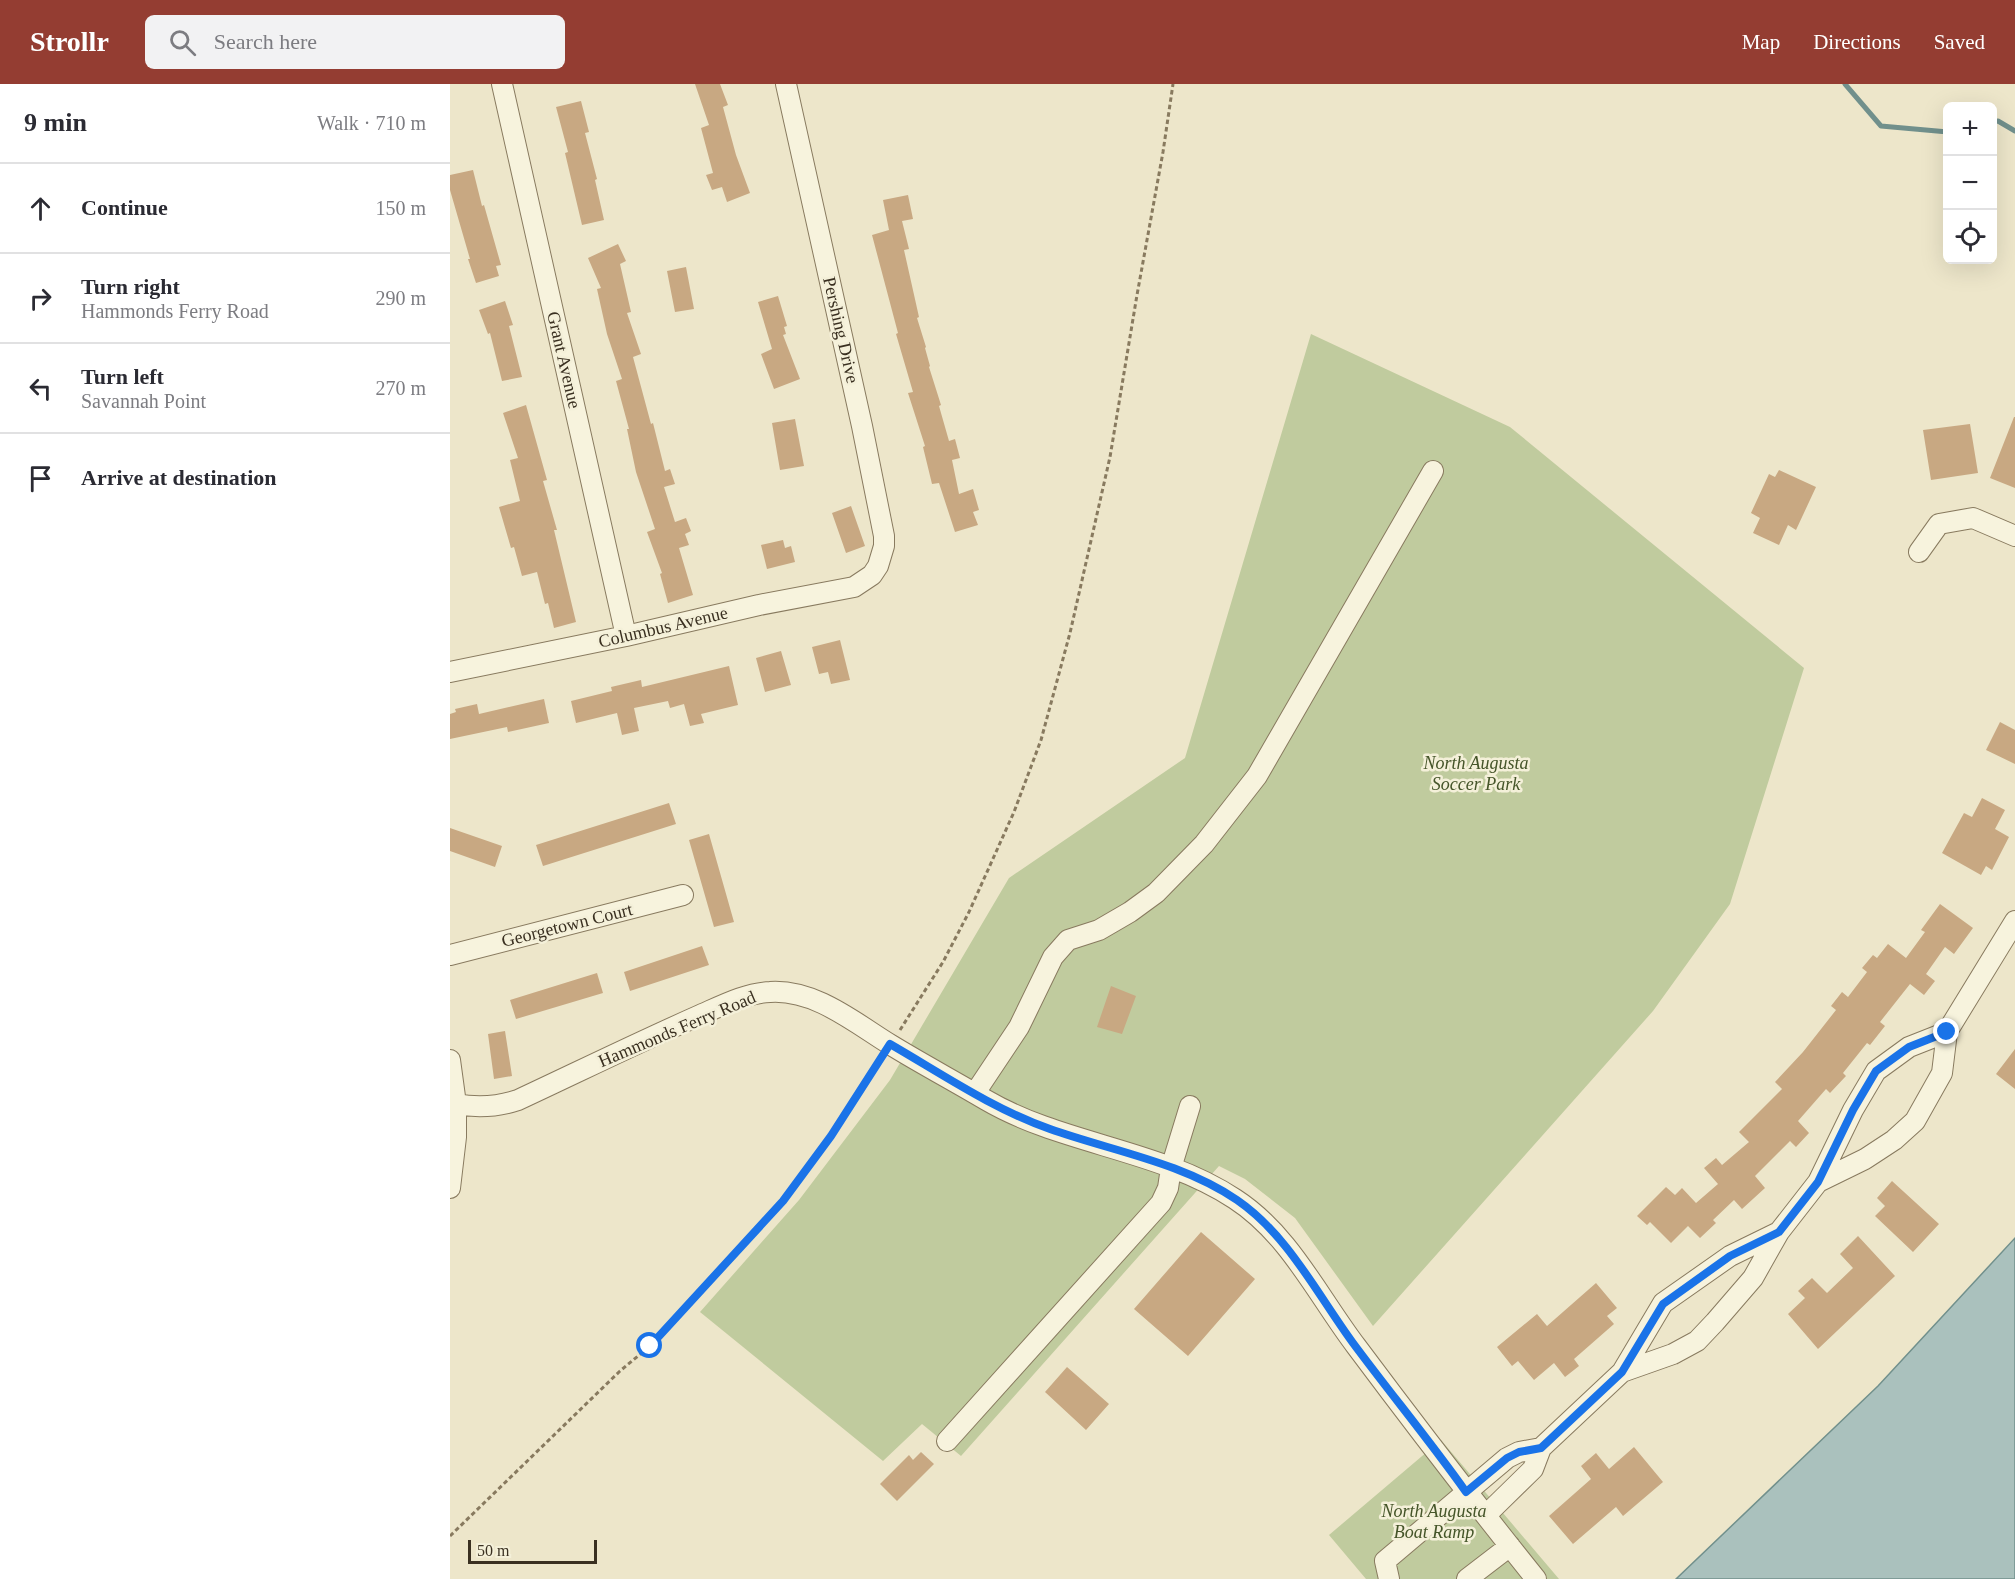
<!DOCTYPE html>
<meta charset="utf-8">
<style>
:root{--surface:#fff;--page:#f2f2f3;--text:#2b2b33;--muted:#7c7c81;--line:#e1e1e2;--accent:#943d32}
body{margin:0;font-family:"Times New Roman",serif;background:var(--page);color:var(--text)}
.controls{position:absolute;right:18px;top:18px;display:grid;overflow:hidden;border-radius:9px;box-shadow:0 6px 24px #0002}
.controls button{width:54px;height:54px;display:grid;place-items:center;padding:0;border:0;border-bottom:2px solid var(--line);background:var(--surface);color:var(--text);font:30px sans-serif}
.scale{position:absolute;left:18px;bottom:15px;width:129px;box-sizing:border-box;padding-left:6px;border:3px solid #3a3021;border-top:0;font-size:16px;line-height:21px;white-space:nowrap;color:#3a3021;-webkit-text-stroke:4px #f4f0d9;paint-order:stroke}
.stop{position:absolute;width:18px;height:18px;margin:-14px;border:4px solid #1a73e8;border-radius:50%;background:#fff}
.stop.end{background:#1a73e8;border-color:#fff;box-shadow:0 2px 6px #0008}
.list{margin:0;padding:0;list-style:none}
h2{display:flex;justify-content:space-between;align-items:center;height:78px;margin:0;padding:0 24px;font-size:26px}
h2 small{font-size:20px;font-weight:400;color:var(--muted)}
.list li{display:grid;grid-template-columns:39px 1fr auto;gap:18px;align-items:center;box-sizing:border-box;height:90px;padding:0 24px;border-top:2px solid var(--line)}
.list b{display:block;font-size:22px;white-space:nowrap}
.list p{margin:0;font-size:20px;white-space:nowrap;color:var(--muted)}
.list em{font-size:20px;font-style:normal;color:var(--muted)}
.icon{flex:none;width:33px;height:33px;fill:none;stroke:currentColor;stroke-width:2;stroke-linecap:round;stroke-linejoin:round}
.map{position:relative;flex:none;width:1565px;height:1495px;overflow:hidden}
header{display:flex;align-items:center;gap:36px;box-sizing:border-box;height:84px;padding:0 30px;background:var(--accent);color:#fff}
header strong{font-size:28px}
nav{display:flex;gap:33px;margin-inline-start:auto;font-size:21px}
.search{width:420px;height:54px;background:var(--page);display:flex;align-items:center;gap:15px;box-sizing:border-box;padding:0 21px;border-radius:9px;color:var(--muted);font-size:22px}
main{display:flex}
aside{flex:1;background:var(--surface)}
.map>svg:first-child{display:block}
</style>
<header>
<strong>Strollr</strong>
<div class="search"><svg class="icon" aria-label="search" viewBox="0 0 24 24"><circle cx="10" cy="10" r="6"/><path d="M15 15l6 6"/></svg>Search here</div>
<nav><a>Map</a><a>Directions</a><a>Saved</a></nav>
</header>
<main>
<aside>
<h2>9 min<small>Walk · 710 m</small></h2>
<ul class="list">
<li><svg class="icon" aria-label="ahead" viewBox="0 0 24 24"><path d="M12 20V5M6 11l6-6 6 6"/></svg><div><b>Continue</b></div><em>150 m</em></li>
<li><svg class="icon" aria-label="right" viewBox="0 0 24 24"><path d="M7 20v-9h11M14 6l5 5-5 5"/></svg><div><b>Turn right</b><p>Hammonds Ferry Road</p></div><em>290 m</em></li>
<li><svg class="icon" aria-label="left" viewBox="0 0 24 24"><path d="M17 20v-9H6M10 6l-5 5 5 5"/></svg><div><b>Turn left</b><p>Savannah Point</p></div><em>270 m</em></li>
<li><svg class="icon" aria-label="arrive" viewBox="0 0 24 24"><path d="M6 21V4h12l-3 4 3 4H6"/></svg><div><b>Arrive at destination</b></div></li>
</ul>
</aside>
<div class="map">
<svg width="1565" height="1495" viewBox="0 0 1565 1495">
<rect width="100%" height="100%" fill="#ede6ca"/>
<path fill="#c0cb9e" d="M861,250L1060,343L1354,584L1280,820L1203,927L923,1242L845,1134L795,1095L769,1082L511,1372L472,1340L433,1377L250,1228L349,1116L440,996L559,794L735,674Z
M991,1356L1109,1495H916L879,1451Z"/>
<path fill="#aac1bd" stroke="#71908c" stroke-width="1.5" d="M1565,1154V1495H1226L1428,1302Z"/>
<g fill="none" stroke-linecap="round" stroke-linejoin="round">
<path stroke="#71908c" stroke-width="5" d="M1395,0L1431,42L1498,48
M1542,38L1548,37L1565,47"/>
</g>
<path fill="#c8a882" d="M245,0H270L278,21L273,23L286,71L300,109L277,118L272,103L262,106L256,91L263,89L251,44L259,41Z
M131,17L139,48L135,49L147,95L145,96L154,136L132,141L115,69L118,68L106,23Z
M23,86L32,122L34,121L51,181L46,182L49,192L26,199L18,175H20L0,106V91Z
M458,111L463,135L452,137L459,165L454,166L469,233L467,234L476,263L475,264L480,282L479,283L491,321L489,322L499,357L505,355L510,374L502,376L509,410L523,405L529,426L523,428L528,441L505,448L489,399L482,400L473,363L475,362L458,309L463,308L446,250L448,249L422,151L439,146L433,116Z
M168,160L176,177L170,180L181,228L177,229L191,270L183,273L201,340L203,339L215,387L220,385L225,400L214,403L225,438L236,434L241,447L235,450L239,461L229,464L243,511L218,519L210,490L212,489L197,448L205,445L186,388L177,345H179L166,297L172,295L157,250L147,205L151,204L138,174Z
M236,183L244,225L225,228L217,187Z
M328,212L337,242L334,243L336,250L333,251L350,295L324,305L311,270L322,265L308,218Z
M55,217L63,241L59,242L72,293L52,297L40,249L38,250L29,226Z
M76,321L97,396L93,397L107,446H104L126,538L104,544L98,519L95,520L87,488L72,492L64,463L61,464L49,423L70,417L60,376L68,374L53,329Z
M1564,333H1565V404L1540,394Z
M345,335L354,382L330,386L322,339Z
M1520,340L1528,389L1481,396L1473,346Z
M1329,386L1366,403L1346,446L1338,441L1329,461L1303,449L1310,434L1301,429L1319,390L1325,393Z
M401,422L415,462L396,469L382,429Z
M333,456L335,464L341,462L345,478L317,485L311,461Z
M390,556L400,596L381,600L378,588L369,590L362,563Z
M331,567L341,601L315,608L306,574Z
M279,582L288,621L251,630L254,639L240,642L234,620L220,624L218,617L184,624L189,647L172,651L167,629L126,639L121,617L162,607L161,603L191,596L192,603Z
M94,615L99,639L58,648L57,643L0,655V630L6,628L5,625L27,620L29,630Z
M1550,638L1565,646V680L1536,666Z
M1532,714L1555,726L1545,745L1559,753L1542,786L1536,782L1531,791L1492,769L1514,729L1522,733Z
M219,719L226,740L93,782L86,761Z
M0,744L52,762L45,783L0,767Z
M259,750L284,838L264,843L239,756Z
M1490,820L1523,844L1504,870L1495,863L1476,890L1485,897L1474,911L1460,900L1430,938L1435,942L1420,961L1417,959L1393,989L1396,992L1380,1009L1376,1005L1348,1037L1359,1049L1346,1063L1340,1057L1305,1092L1315,1104L1292,1125L1284,1116L1263,1136L1266,1139L1250,1154L1238,1142L1221,1159L1200,1138L1197,1141L1187,1132L1216,1103L1225,1111L1232,1104L1246,1119L1268,1100L1254,1084L1266,1074L1272,1081L1299,1058L1289,1048L1332,1005L1325,998L1353,968L1386,926L1381,922L1392,908L1398,913L1417,888L1412,884L1423,871L1427,874L1438,860L1456,874L1475,848L1471,846Z
M252,862L259,881L180,907L174,888Z
M147,889L153,909L66,935L60,916Z
M661,902L686,912L672,950L647,943Z
M55,947L62,992L44,995L38,950Z
M1565,965V1005L1546,990Z
M1442,1097L1489,1140L1463,1168L1425,1132L1435,1122L1427,1114Z
M751,1148L805,1195L738,1272L684,1225Z
M1408,1152L1445,1192L1368,1265L1338,1230L1355,1214L1348,1207L1362,1194L1377,1209L1403,1184L1390,1170Z
M1146,1199L1167,1224L1157,1232L1164,1240L1124,1275L1129,1282L1115,1293L1104,1279L1084,1296L1068,1277L1062,1282L1047,1263L1087,1230L1097,1242Z
M617,1283L659,1320L636,1346L595,1308Z
M1184,1363L1213,1398L1173,1432L1166,1423L1123,1460L1099,1432L1141,1395L1131,1382L1146,1369L1159,1385Z
M471,1368L484,1380L447,1417L430,1400L459,1371L463,1376Z"/>
<g fill="none" stroke-linecap="round" stroke-linejoin="round">
<g stroke="#887a5f" stroke-width="22">
<path id="minor" d="M52,0L176,552
M1469,468L1489,440L1523,434L1565,452
M0,588L176,552L309,521L404,503L422,491L428,482L434,462V452L412,342L336,0
M0,871L233,811
M0,976L6,1020V1053L0,1104
M525,1009L569,943L603,873L618,856L649,846L680,828L706,809L754,760L807,692L983,387
M6,1020C28,1024 47,1023 68,1016C128,988 187,959 248,932C271,922 295,909 320,908C365,905 405,939 441,961C472,980 504,997 536,1016C613,1061 709,1065 785,1115C839,1150 868,1212 906,1262C965,1341 1025,1419 1086,1495
M1368,1098L1415,1075L1444,1056L1465,1037L1492,989L1497,948L1565,837
M1172,1288L1223,1270L1247,1257L1265,1238L1303,1194L1329,1148L1368,1098L1403,1026L1426,987L1459,963L1497,948
M497,1357L711,1119L718,1104L721,1084L740,1022
M1036,1431L1083,1385L1091,1364L1172,1288L1213,1219L1280,1172L1329,1148
M939,1495L935,1477L1057,1374L1069,1368L1091,1364
M1017,1495L1060,1462"/>
</g>
<path stroke="#887a5f" stroke-width="3" stroke-dasharray="4.5 3" stroke-linecap="butt" d="M450,946L493,878L519,828L564,728L591,656L620,549L660,373L687,211L713,68L723,0
M0,1452L170,1287L200,1262L243,1216L333,1117L381,1052L432,975"/>
<use href="#minor" stroke="#f7f3dd" stroke-width="20"/>
</g>
<g fill="none" stroke-linecap="round" stroke-linejoin="round">
<path stroke="#1a73e8" stroke-width="8" d="M200,1262L333,1117L381,1052L440,960C492,990 543,1025 600,1045C662,1067 731,1078 787,1116C838,1151 867,1210 903,1259C940,1309 980,1357 1016,1408L1057,1374L1069,1368L1091,1364L1172,1288L1213,1220L1280,1172L1329,1148L1368,1098L1403,1026L1426,987L1459,963L1497,948"/>
</g>
<g text-anchor="middle" dominant-baseline="central" stroke-width="5" stroke-linejoin="round" paint-order="stroke">
<g font-size="18" fill="#3a3021" stroke="#f4f0d9">
<text transform="translate(391 246) rotate(77)">Pershing Drive</text>
<text transform="translate(114 276) rotate(77)">Grant Avenue</text>
<text transform="translate(213 543) rotate(-13)">Columbus Avenue</text>
<text transform="translate(117 841) rotate(-14)">Georgetown Court</text>
<text transform="translate(227 945) rotate(-23)">Hammonds Ferry Road</text>
</g>
<g font-size="18" font-style="italic" fill="#455529" stroke="#f4f0d9">
<text x="1026" y="679">North Augusta<tspan x="1026" dy="21">Soccer Park</tspan></text>
<text x="984" y="1427">North Augusta<tspan x="984" dy="21">Boat Ramp</tspan></text>
</g>
</g>
</svg>
<div class="controls">
<button>+</button>
<button>−</button>
<button><svg class="icon" aria-label="locate" viewBox="0 0 24 24"><circle cx="12" cy="12" r="6"/><path d="M12 2v4M12 18v4M2 12h4M18 12h4"/></svg></button>
</div>
<div class="scale">50 m</div>
<div class="stop" style="left:200px;top:1262px"></div>
<div class="stop end" style="left:1497px;top:948px"></div>
</div>
</main>
